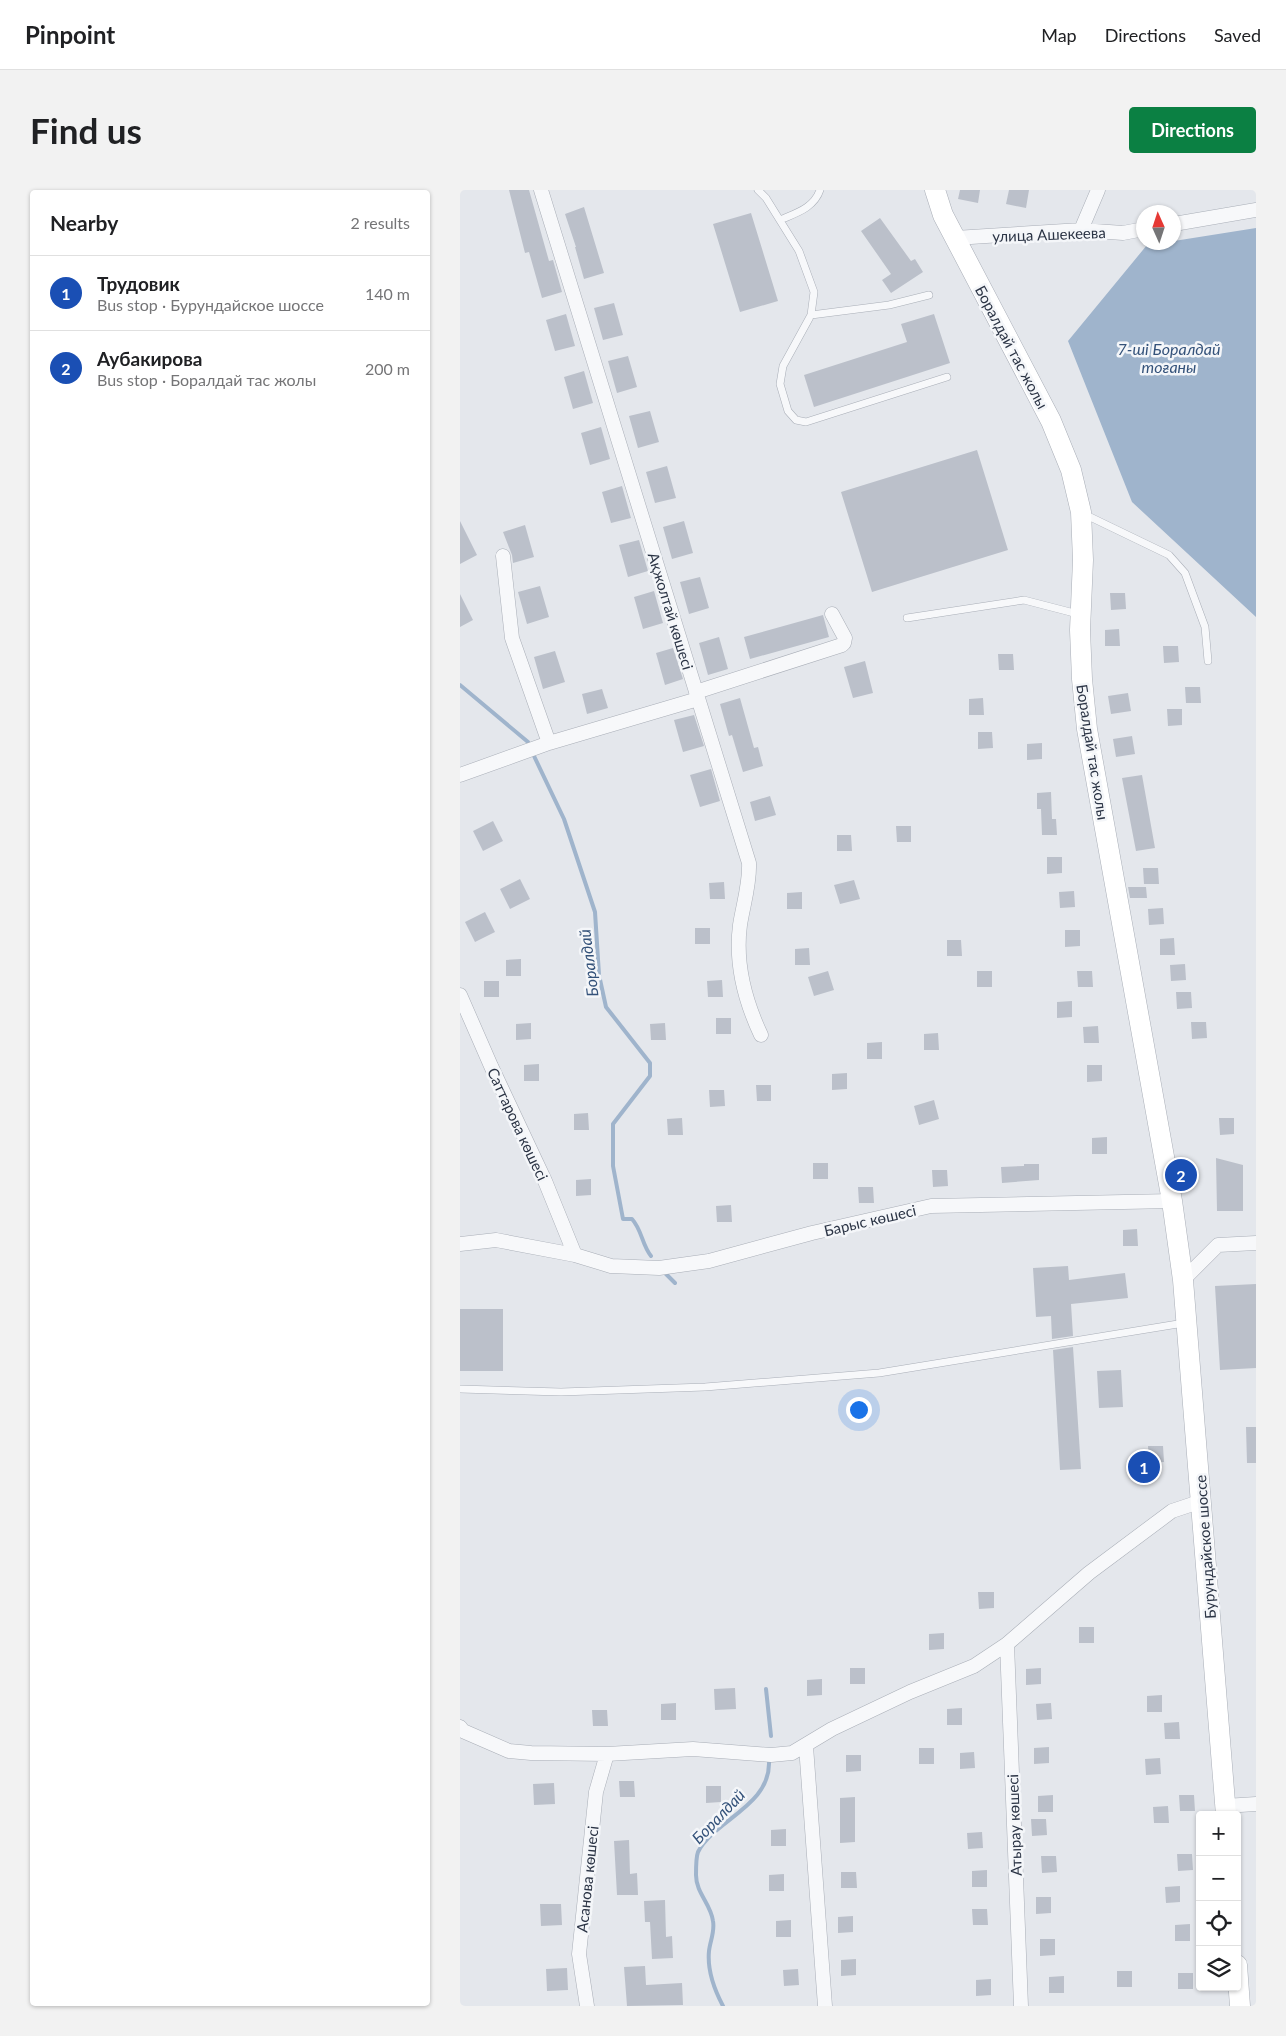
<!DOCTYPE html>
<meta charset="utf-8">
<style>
:root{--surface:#fff;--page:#f2f2f2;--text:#202124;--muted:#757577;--line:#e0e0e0;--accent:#0b8043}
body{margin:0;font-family:Lato,sans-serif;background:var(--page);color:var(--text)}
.controls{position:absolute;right:15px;bottom:15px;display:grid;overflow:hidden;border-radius:5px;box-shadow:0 1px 4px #0004}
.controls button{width:45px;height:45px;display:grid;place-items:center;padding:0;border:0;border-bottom:1px solid var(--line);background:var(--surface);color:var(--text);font:25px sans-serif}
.compass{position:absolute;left:676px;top:15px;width:45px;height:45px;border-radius:50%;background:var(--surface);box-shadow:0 1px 4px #0004;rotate:357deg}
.you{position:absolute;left:398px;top:1219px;width:18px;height:18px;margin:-12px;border:4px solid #fff;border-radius:50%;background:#1a73e8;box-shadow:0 0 0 8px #1a73e833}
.badge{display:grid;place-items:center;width:32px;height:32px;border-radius:50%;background:var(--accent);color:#fff;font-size:16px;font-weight:700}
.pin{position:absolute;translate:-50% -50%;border:2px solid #fff;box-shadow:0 1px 5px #0006}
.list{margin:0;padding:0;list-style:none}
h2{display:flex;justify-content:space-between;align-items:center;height:65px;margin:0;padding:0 20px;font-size:21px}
h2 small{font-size:16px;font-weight:400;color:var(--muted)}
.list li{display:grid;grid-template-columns:32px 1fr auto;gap:15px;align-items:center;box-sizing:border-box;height:75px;padding:0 20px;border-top:1px solid var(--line)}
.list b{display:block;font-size:19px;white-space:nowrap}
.list p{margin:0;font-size:16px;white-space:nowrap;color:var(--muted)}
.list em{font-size:16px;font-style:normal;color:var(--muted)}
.icon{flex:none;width:28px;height:28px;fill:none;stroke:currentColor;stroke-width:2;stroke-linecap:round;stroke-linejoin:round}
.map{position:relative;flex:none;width:796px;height:1816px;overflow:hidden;border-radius:5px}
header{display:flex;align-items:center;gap:30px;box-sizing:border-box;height:70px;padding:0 25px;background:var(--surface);border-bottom:1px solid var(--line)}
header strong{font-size:24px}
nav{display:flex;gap:28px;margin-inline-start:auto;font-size:18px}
.intro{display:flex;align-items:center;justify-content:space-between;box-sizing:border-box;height:120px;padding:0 30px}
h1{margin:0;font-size:35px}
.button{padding:12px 22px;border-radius:5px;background:var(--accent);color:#fff;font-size:18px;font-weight:700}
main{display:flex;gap:30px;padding:0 30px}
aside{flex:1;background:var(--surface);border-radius:5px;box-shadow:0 1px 4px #0004}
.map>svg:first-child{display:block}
</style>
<header>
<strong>Pinpoint</strong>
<nav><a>Map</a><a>Directions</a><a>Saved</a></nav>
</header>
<div class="intro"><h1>Find us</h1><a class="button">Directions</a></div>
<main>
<aside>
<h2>Nearby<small>2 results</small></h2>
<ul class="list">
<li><span class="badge" style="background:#1a4fb4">1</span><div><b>Трудовик</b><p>Bus stop · Бурундайское шоссе</p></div><em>140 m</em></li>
<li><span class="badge" style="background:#1a4fb4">2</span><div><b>Аубакирова</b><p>Bus stop · Боралдай тас жолы</p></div><em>200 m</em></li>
</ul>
</aside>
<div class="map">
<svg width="796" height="1816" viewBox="0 0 796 1816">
<rect width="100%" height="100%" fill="#e4e7ec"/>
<path fill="#9fb4cc" d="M796,38V427L672,312L608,151L687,55L714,52V51Z"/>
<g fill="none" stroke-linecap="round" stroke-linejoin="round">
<path stroke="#9fb4cc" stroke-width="4" d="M0,495L68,552
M74,566L104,629L135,722L139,785L146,817L190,873V886L153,934V976L163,1029H172C182,1040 182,1055 191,1066
M205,1083L215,1093
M306,1499L311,1546
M263,1816C254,1799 247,1781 249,1761C250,1751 255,1742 253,1731C251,1714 236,1703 236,1685C236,1679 236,1667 238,1662C254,1630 311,1616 309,1571"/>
</g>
<path fill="#bbc0ca" d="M49,0H69L89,71L93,70L102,102L82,108L69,62L65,63Z
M500,0H520L518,13L498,9Z
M549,0H569L566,18L546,14Z
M124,17L144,83L124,89L115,57H116L105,24Z
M291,23L318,111L280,122L253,34Z
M420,28L451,71L455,69L463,82L431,103L422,90L431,84L401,41Z
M154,113L163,145L143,150L134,118Z
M106,124L115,156L95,161L86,130Z
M474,124L490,173L354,217L344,185L447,152L441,134Z
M168,166L177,197L157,203L148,171Z
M124,181L133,213L113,219L104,187Z
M190,221L199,252L178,258L169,226Z
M141,237L150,269L130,275L121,243Z
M517,260L548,360L412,402L381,302Z
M207,276L216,308L195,313L186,282Z
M162,296L171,328L151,333L142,302Z
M0,331L17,365L0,374Z
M224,331L233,363L212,369L203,337Z
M65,335L74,367L53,373L52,365L43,342Z
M179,350L188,381L168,387L159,355Z
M240,387L249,418L229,424L220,392Z
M80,396L89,427L67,434L58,402Z
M194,401L203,433L183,439L174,407Z
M650,403H665L666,419L651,420Z
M0,404L13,430L0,437Z
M363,425L369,447L290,469L284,447Z
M659,439L660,456H645V440Z
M259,447L268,479L248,485L239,453Z
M703,456H718L719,472L704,473Z
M213,458L223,489L205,495L196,463Z
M95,461L105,492L83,499L74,467Z
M538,464H553L554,480H539Z
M405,471L413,503L393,508L384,477Z
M725,497H740L741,513H726Z
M142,499L148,518L127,524L122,504Z
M668,503L671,521L651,524L648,506Z
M280,508L294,558L298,557L303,576L283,582L272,545L269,546L260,514Z
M523,508L524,525H509V509Z
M707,519H722V535L708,536Z
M234,525L244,556L223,562L214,530Z
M518,542H532L533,558L518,559Z
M672,546L675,564L656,567L653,549Z
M582,553V569L567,570V554Z
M251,579L260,611L240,617L230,585Z
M682,585L695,658L676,661L662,588Z
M591,602L592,629H596L597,645H582L581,619H577V603Z
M310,606L316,625L295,631L290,612Z
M33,631L43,651L23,661L13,641Z
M436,636H451V652H437Z
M377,645H391L392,661H377Z
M587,667H602V683L587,684Z
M683,678H698L699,694H684Z
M60,689L70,709L50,719L40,699Z
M394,690L400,709L380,714L374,695Z
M264,692L265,709H250L249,693Z
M668,697H686L687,708H670Z
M614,701L615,717L600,718L599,702Z
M342,702V719H327V703Z
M703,718L704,734L689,735L688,719Z
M25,722L35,742L15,752L5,732Z
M235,738H250V754H235Z
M605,740H620V756L605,757Z
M714,748L715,765H700V749Z
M487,750H501L502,766H487Z
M349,758L350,775H335V759Z
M61,769V786H46V770Z
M725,774L726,790L711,791L710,775Z
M368,781L374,800L354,806L348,787Z
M517,781H532V797H517Z
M617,781H632L633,797H618Z
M262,790L263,807H248L247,791Z
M24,791H39V807H24Z
M716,802H731L732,818L717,819Z
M612,811V827L597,828V812Z
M256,828H271V844H256Z
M731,832H746L747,848L732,849Z
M71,833V849L56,850V834Z
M205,833L206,850H191L190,834Z
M638,836L639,853H624L623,837Z
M478,843L479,860H464V844Z
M422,852V869H407V853Z
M79,874V891H64V875Z
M627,875H642V891L627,892Z
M387,883V899L372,900V884Z
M296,895H311V911H297Z
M249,900H264L265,916L250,917Z
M474,910L479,929L459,935L454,916Z
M128,923L129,940H114V924Z
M222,928L223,945H208L207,929Z
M759,928H774V944L760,945Z
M647,947V964H632V948Z
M756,968L783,975V1021H757Z
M353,973H368V989H353Z
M564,974H579V990L542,993L541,977L564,976Z
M472,980H487L488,996L473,997Z
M131,989V1005L116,1006V990Z
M398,997H413L414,1013H399Z
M271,1015L272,1032H257L256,1016Z
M677,1039L678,1056H663V1040Z
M608,1076L609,1090L665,1083L668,1108L611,1114L613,1146L592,1149L591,1126L576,1127L573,1078Z
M796,1094V1178L760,1180L755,1096Z
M0,1119H43V1181H0Z
M613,1157L621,1279L600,1280L593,1160Z
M661,1180L663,1217L639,1218L637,1181Z
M786,1237H796V1273H787Z
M688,1256H703L704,1272L689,1273Z
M518,1402H534V1418L519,1419Z
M619,1437H634V1453H619Z
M484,1443V1459L469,1460V1444Z
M390,1478H405V1494H390Z
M581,1478V1494L566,1495V1479Z
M362,1489V1505L347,1506V1490Z
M275,1498L276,1519L255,1520L254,1499Z
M702,1505V1522H687V1506Z
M216,1513V1530H201V1514Z
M591,1513L592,1529L577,1530L576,1514Z
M502,1518V1535H487V1519Z
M132,1520H147L148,1536H133Z
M719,1532L720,1549H705L704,1533Z
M589,1557V1573L574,1574V1558Z
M459,1558H474V1574H459Z
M514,1562L515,1578L500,1579V1563Z
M386,1565H401V1581L386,1582Z
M700,1568L701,1584L686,1585L685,1569Z
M159,1591H174L175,1607H160Z
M94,1593L95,1614L74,1615L73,1594Z
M246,1596H261V1612L246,1613Z
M593,1605V1622H578V1606Z
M719,1605H734L735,1621H720Z
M395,1607V1652L380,1653V1608Z
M708,1616L709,1633H694L693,1617Z
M571,1629H586L587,1645L572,1646Z
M326,1639V1656H311V1640Z
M522,1642L523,1658L508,1659L507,1643Z
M169,1650L170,1684L177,1683L178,1705H157L154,1651Z
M717,1664H732L733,1680L718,1681Z
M581,1666H596L597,1682L582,1683Z
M527,1680V1697H512V1681Z
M381,1682H396L397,1698H381Z
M324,1684V1701H309V1685Z
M720,1696V1712L706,1713L705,1697Z
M576,1707H591V1723L576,1724Z
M205,1710L206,1747L212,1746L213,1768L192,1769L190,1732H185L184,1711Z
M80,1714H101L102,1735L81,1736Z
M512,1719H527L528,1735H513Z
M393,1726V1742L378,1743V1727Z
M331,1730V1747H316V1731Z
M730,1734V1751H715V1735Z
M580,1749H595V1765L580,1766Z
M396,1769V1785L381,1786V1770Z
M185,1776L186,1795L222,1793L223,1815L167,1816L164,1777Z
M107,1778L108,1800L87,1801L86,1779Z
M338,1779L339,1795L324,1796L323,1780Z
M657,1781H672V1797H657Z
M718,1783H733V1799H718Z
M604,1786V1803H589V1787Z
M531,1789V1805L516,1806V1790Z"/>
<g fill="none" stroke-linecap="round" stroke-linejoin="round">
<g stroke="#a9aeb7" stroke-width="8">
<path id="service" d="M298,0L306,8L339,61L354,102L351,125L323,176L320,194L328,221L336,230L346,232L487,187
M320,30C336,23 354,18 360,0
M351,125L429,115L469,105
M624,324L709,365L725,383L745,437L748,471
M447,428L564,410L618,424
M0,1199L101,1202L245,1197L419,1183L724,1133"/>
</g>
<g stroke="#a9aeb7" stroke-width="15">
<path id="minor" d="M81,0L289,673C290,694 283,715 280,735C275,773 285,811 301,845
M714,34L796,20
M621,40L638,0
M495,48L621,40L663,43L684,39
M43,366L52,448L89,553
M236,502L382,455L384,453L385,448L372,424
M0,585L89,553L238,509
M0,805L31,876L85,991L115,1065
M0,1054L36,1050L115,1065L151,1076L199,1078L249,1071L352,1043L471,1016L712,1011
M723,1090L758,1055L796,1053
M547,1454L561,1816
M0,1537L3,1541L49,1561L71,1563L147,1564L233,1559L311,1565L332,1563L372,1539L450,1502L514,1476L547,1454L629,1383L712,1321L742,1311
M346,1556L365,1816
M765,1616L796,1614
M127,1816L119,1764L136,1602L147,1564"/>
</g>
<g stroke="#a9aeb7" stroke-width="21">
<path id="secondary" d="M475,0L483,25L591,231L611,280L621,322L623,370L620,440L622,489L627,539L712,1011L723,1090L766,1625
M777,1775L780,1816"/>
</g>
<use href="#service" stroke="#f7f8fa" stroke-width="7"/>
<use href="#minor" stroke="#f7f8fa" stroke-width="14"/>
<use href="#secondary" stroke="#fff" stroke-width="20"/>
</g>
<g text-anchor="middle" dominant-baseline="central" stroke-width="5" stroke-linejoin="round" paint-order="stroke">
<g font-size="15" fill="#2b3445" stroke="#f4f6f9">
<text transform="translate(589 44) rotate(-2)">улица Ашекеева</text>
<text transform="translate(552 157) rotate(62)">Боралдай тас жолы</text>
<text transform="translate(211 421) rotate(73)">Ақжолтай көшесі</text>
<text transform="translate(633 562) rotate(81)">Боралдай тас жолы</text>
<text transform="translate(58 934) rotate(65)">Саттарова көшесі</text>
<text transform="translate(410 1030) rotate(-13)">Барыс көшесі</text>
<text transform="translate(745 1357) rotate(-94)">Бурундайское шоссе</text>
<text transform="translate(554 1635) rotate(-92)">Атырау көшесі</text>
<text transform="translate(127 1689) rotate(-84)">Асанова көшесі</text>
</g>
<g font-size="16" font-style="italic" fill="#34527a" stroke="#f4f6f9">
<text x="709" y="158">7-ші Боралдай<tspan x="709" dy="18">тоғаны</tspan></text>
<text transform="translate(128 773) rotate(-97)">Боралдай</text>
<text transform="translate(258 1626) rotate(-46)">Боралдай</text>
</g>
</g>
</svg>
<div class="controls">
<button>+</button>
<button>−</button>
<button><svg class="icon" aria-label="locate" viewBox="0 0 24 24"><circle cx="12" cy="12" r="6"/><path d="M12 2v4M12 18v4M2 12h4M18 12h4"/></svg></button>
<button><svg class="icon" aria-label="layers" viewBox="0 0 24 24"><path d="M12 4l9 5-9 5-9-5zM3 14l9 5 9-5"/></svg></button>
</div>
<svg class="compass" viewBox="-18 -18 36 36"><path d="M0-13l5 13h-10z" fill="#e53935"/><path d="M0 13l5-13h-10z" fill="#757577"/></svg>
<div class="you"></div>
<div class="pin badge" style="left:684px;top:1277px;background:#1a4fb4">1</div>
<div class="pin badge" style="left:721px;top:985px;background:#1a4fb4">2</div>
</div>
</main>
